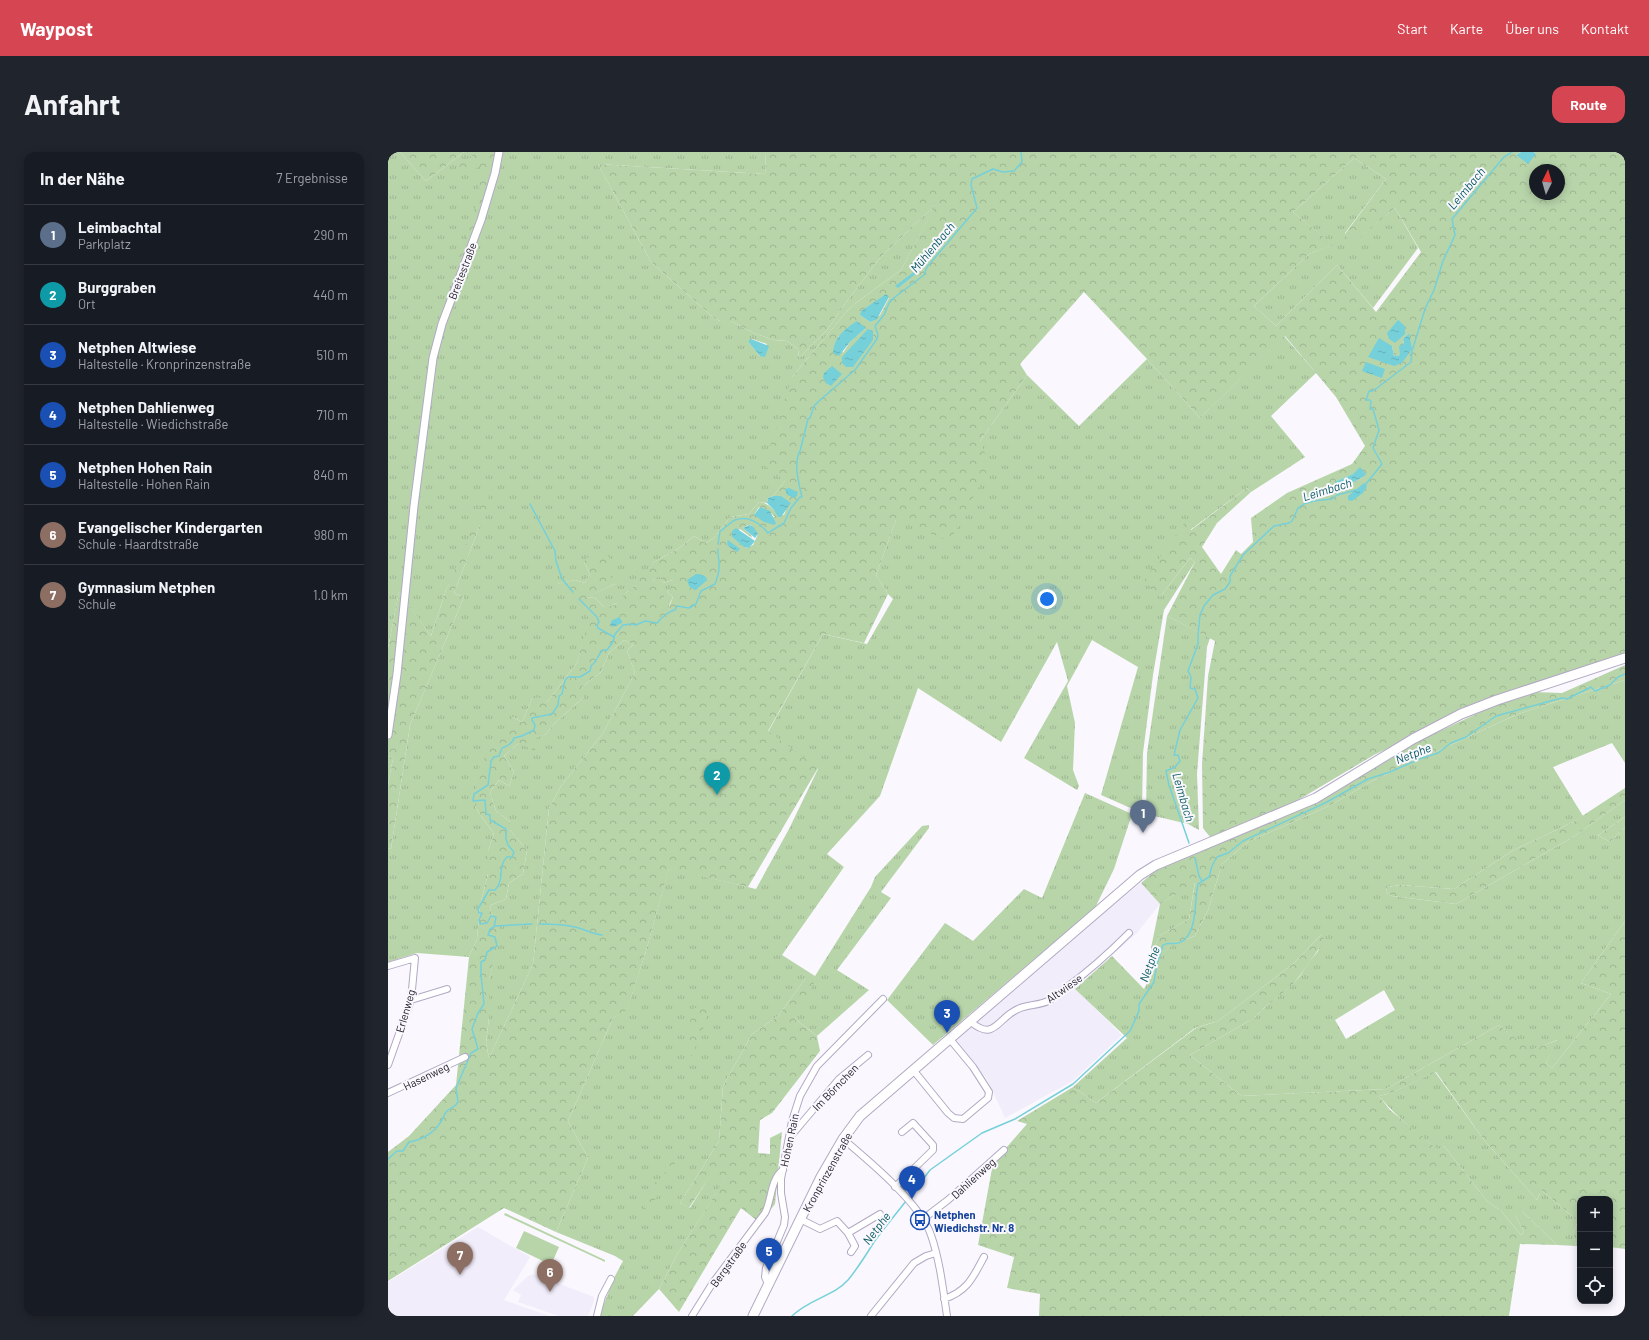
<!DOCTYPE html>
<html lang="de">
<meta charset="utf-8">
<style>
:root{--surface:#171b24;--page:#20242c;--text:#f1f3f6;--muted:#9ea1a6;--line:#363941;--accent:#d54552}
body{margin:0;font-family:Barlow,sans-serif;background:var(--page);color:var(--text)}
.controls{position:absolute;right:12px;bottom:12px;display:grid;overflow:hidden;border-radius:8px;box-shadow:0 2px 10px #0003}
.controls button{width:36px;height:36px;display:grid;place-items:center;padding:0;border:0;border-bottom:1px solid var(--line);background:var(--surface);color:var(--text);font:20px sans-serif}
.compass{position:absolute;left:1141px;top:12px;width:36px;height:36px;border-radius:50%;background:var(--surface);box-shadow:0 2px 10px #0003;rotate:5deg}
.you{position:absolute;left:659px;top:447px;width:14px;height:14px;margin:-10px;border:3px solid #fff;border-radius:50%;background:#1a73e8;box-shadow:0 0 0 6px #1a73e833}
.badge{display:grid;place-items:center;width:26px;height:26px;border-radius:50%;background:var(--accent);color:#fff;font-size:13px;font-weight:700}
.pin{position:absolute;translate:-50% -33px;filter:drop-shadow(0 1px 2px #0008)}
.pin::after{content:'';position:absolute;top:21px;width:14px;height:12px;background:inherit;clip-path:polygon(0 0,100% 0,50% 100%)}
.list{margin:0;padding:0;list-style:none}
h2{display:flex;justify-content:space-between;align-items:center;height:52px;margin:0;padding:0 16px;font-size:17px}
h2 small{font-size:13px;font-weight:400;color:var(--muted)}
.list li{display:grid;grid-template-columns:26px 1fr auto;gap:12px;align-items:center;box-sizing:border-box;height:60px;padding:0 16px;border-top:1px solid var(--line)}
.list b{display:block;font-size:15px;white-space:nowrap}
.list p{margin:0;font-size:13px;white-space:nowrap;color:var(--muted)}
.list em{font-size:13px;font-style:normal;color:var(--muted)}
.icon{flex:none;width:22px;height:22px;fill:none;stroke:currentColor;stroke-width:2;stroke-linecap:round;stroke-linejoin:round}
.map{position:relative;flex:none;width:1237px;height:1164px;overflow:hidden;border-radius:12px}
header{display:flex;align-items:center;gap:24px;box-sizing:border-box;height:56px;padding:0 20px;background:var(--accent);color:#fff}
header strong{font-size:19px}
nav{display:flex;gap:22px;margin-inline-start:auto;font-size:14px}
.intro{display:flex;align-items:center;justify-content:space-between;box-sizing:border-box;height:96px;padding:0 24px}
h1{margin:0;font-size:28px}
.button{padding:10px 18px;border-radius:12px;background:var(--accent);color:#fff;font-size:14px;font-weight:700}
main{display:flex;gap:24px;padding:0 24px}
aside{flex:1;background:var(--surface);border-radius:12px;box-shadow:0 2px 10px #0003}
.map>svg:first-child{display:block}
</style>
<header>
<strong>Waypost</strong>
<nav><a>Start</a><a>Karte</a><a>Über uns</a><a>Kontakt</a></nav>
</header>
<div class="intro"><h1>Anfahrt</h1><a class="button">Route</a></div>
<main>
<aside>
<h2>In der Nähe<small>7 Ergebnisse</small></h2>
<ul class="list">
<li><span class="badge" style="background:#5c6f8a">1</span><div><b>Leimbachtal</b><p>Parkplatz</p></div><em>290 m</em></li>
<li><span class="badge" style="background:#0f9aa8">2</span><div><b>Burggraben</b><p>Ort</p></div><em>440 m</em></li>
<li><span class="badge" style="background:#1a4fb4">3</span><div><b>Netphen Altwiese</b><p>Haltestelle · Kronprinzenstraße</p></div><em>510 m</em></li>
<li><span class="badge" style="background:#1a4fb4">4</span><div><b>Netphen Dahlienweg</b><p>Haltestelle · Wiedichstraße</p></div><em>710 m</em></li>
<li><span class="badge" style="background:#1a4fb4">5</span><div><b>Netphen Hohen Rain</b><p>Haltestelle · Hohen Rain</p></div><em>840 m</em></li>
<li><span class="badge" style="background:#8d6e63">6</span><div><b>Evangelischer Kindergarten</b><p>Schule · Haardtstraße</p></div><em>980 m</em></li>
<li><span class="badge" style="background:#8d6e63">7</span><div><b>Gymnasium Netphen</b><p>Schule</p></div><em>1.0 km</em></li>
</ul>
</aside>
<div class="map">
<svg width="1237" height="1164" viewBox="0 0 1237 1164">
<defs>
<pattern id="grass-tufts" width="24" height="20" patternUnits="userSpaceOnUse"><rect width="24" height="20" fill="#b8d5aa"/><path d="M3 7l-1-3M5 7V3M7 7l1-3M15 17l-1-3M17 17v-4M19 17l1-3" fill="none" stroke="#9eb692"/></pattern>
<pattern id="forest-crowns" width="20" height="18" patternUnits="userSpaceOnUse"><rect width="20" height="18" fill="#b8d5aa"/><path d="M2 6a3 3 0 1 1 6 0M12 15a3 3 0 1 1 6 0" fill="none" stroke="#9eb692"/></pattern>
<pattern id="water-ripples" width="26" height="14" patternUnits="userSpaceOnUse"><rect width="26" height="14" fill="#75d0d9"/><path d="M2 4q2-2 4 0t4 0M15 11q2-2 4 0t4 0" fill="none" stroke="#65b2ba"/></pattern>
</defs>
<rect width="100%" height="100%" fill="#faf8fe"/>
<path fill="#f1edfb" d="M753,731L772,752L749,781L687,836L734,883L685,929L617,966L600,929L568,889L649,814Z
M90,1075L142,1105L116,1148L162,1164H0V1130Z
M145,1122L206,1145V1149L200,1164H170L130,1150L133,1143L125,1138L140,1124Z"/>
<path fill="url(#grass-tufts)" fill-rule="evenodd" d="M0,0H12L38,29L76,0H377L378,22L210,12L263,110L326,166L332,169H343L366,181L386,188L399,189L410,197L411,206L440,177L456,153L491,107L548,52L513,118L469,150L459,159L404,225L397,329L385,344L380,346L379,351L371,350L361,362L342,365L326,386L318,391L306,384L290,397L266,410L250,432L239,440L231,450L221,455H216L207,446L198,445L227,432L196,410L202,422L197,431L187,428L169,432L202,466L189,511L159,550L144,547L134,570L125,565L87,655L106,682L100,699V722L92,753L89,787L81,805L29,801L0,810V696L3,697L22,573L76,445L66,441L92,373V369L58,438L43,484L11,440L0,496ZM364,187L379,192L372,204L361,191Z
M966,6L998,27L957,81V97L1007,56L1030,96L985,156L949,113L888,174L866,154L921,102L944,93L905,60Z
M896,184L928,221L883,264L917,305L863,340L859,336L802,378L797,371L772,445L802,406L807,410L776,458L765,523L755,601L754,661L713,643L750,515L704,488L679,534L687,571L685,618L691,634L689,638L636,606L680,529L669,490L613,590L530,536L492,644L439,702L456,715L394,803L427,824L483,735L487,725L534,674L541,673V676L493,740L503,746L449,818L481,838L429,884L407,867L418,826L390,864L364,882L335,934L331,989L292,1051L302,1056L324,1020L339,1024L290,1101L271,1137L245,1164H211L227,1124L235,1109L227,1104L168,1080L200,1006L180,969L225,866L239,857L258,799L281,716L368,737L401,677L430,617L380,580L435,482L479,492L505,447L500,442L488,423L508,368L592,289L639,223L691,274L759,207L812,266Z
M271,423L275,431L285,428H293L279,440L285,445L282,451L280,459L265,429Z
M779,464L822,486L819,495L809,622L811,678L800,672L758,662L759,601Z
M236,488L245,493L239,499L247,521L215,581L173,634L161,656L145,812L101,906L98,891L101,866V828L112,780L102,757L103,753L118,747L121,731L135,722L139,698L122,678V670L108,659L102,640L111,628L121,634L126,620L116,604L131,591L158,582L167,571L196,545L194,535L213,520L221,501Z
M1237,528V611L1224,591L1165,615L1195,664L1185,670L1124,699L1066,737L1012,733L999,735L998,740L1004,744L1068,752L1185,685L1237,648V665L1210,683L1222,690L1237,675V769L1193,831L1223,842L1164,916L1158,911L1169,888L1142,899L1111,873L998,937L853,944L802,903L866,866C880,850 899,840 912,824C915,820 916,816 919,813C929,798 932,803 933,783L905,812L830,869L807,876L708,951L685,935L739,886L687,837L724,804L756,837L774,802L785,792L807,784L820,758L834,712L860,690L943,653L984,629L1130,562ZM996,838L1007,858L958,887L947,868Z
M0,604L5,606L0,633Z
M697,641L744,662L726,717L707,756L545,893L499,848L557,771L585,789L636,737L654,746Z
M807,730L801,767L771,784L764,803L763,796L772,752Z
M1047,920L1096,988L1149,1048L1153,1038L1190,1069L1185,1081L1188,1094L1169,1093L1134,1059L1127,1063L1136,1080L1133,1083L1113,1059L1099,1049L1056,994L1051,998C1029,982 1008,964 991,944C1011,940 1028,928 1047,920Z"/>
<path fill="url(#forest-crowns)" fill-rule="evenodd" d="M12,0H76L38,29Z
M89,0H107C102,37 88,73 75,108L72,110L71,105L91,42L92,14L83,19L76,20L71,15L72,12Z
M377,0H1133L1128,3L1148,2L1146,0H1237V503L1092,551L986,603L895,657L822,685L815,676L814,612L820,524L827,489L779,464L807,410L802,406L772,445L756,428L797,370L803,378L859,336L863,340L829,371L814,395L833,422L848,398L853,402L865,390L863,366L899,341L964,312L977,294L948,245L897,184L812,266L759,207L696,140L632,212L639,223L592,289L602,314L562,389L508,368L488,423L500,442L476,491L435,482L380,579L430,616L360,735L281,717L258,799L239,858L225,866L180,969L200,1006L168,1080L116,1056L0,1129V1000L21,984L68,933L81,805L89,787L92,753L100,722V699L106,682L87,655L89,620L106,588L125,565L134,570L144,547L150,545L159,550L189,511L201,466L168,432L187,428L197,431L202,422L196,410L200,405L212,402H219L226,414L220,420L227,432L199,445L207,446L216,455C230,454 230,449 239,440C242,437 246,435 249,432L248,418H259L266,410L290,397L306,384L318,391L326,386L342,365L361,362L371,350C383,351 384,360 396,363L398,358L393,344H385L397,329L376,313L404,225L459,159L469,150L513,118L547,53L491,107L456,153L440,177L411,206L410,197L399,189L386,188L366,181L343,169H332L326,166L263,110L210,12L378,22ZM966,6L998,27L957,82V98L1007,56L1033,100L988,160L949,113L888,174L866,154L921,102L945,93L905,60ZM1147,18H1171V42H1147ZM498,143L501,146L492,163L482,170L472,163L481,154ZM478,176L462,190L455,201L450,185ZM1021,181L1014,211L981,205L1004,194L1006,204L1012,203L1016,192L1015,187ZM965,322L975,325L949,339L948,330ZM371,355L383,361L387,365L366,363ZM360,373H363L370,382L365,393L359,396L344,385L352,377L364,386L363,383L355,376ZM271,424L275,431L285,428H292L279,440L285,445L280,458L274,438L265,429ZM236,488L245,493L239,499L247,521L215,581L173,634L161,656L145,812L101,906L98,891L101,866V828L113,780L102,757L103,753L118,747L121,731L135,722L139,698L122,678V670L108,659L102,640L111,628L121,634L126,620L116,604L131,591L147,599L148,586L158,582L167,571L196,545V539L194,535L213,520L221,501Z
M98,341L101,342L98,361L94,365H92C88,356 95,349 98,341Z
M88,368L92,369V373L66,441L76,445L22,573L3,697L0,696V633L5,606L0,604V496L11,439L43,484L58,438Z
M1237,513V528L1130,562L984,629L943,653L860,690L834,712L820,758L807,784C783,793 778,794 766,817L764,803L771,784L801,767L807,731L772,752L753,731L767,719L806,701L940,644L1020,594L1103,555L1146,540L1174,541Z
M1237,636V648L1185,685L1068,752L1004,744L998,740L999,735L1012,733L1066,737L1124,699L1185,670Z
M1237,665V675L1222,690L1210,683Z
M1237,769V1097L1222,1095V1047H1192V1094H1188L1185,1081L1190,1069L1153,1038L1149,1048L1096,988L1048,920C1029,928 1011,940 991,944L1002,958L1043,992L1050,997L1056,994L1099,1049L1113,1059L1133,1083L1136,1080L1127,1063V1058L1134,1059L1169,1093L1132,1092L1121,1164H651L652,1142L619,1136L626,1105L590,1093L605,1011L639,972L629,969L685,935L708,951L808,876L830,869L905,812L933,783L936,786C932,797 926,803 920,812C915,819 911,825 905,832C893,844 877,853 866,866L802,903L853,944L998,937L1111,873L1142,898L1170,888L1158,911L1164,916L1223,842L1193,831Z
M418,826H423L426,831L407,867L429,884L432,899L384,961L372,968L370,1001L382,1002V986L394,980L387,1052L372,1071L353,1056L291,1160L271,1137L290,1101L338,1025L324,1021L301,1056L292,1051L331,989L335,934L364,882L390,864Z
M316,852L320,859L315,878L303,905C300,898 302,892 298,886L305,857Z
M284,1006H288V1009L282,1022L279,1023L276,1020L279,1012Z
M270,1028L275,1032L274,1036L261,1058L256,1057C257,1046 262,1035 270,1028Z"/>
<path fill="#b8d5aa" d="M117,1061L217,1108V1110L116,1063Z
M136,1079L171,1095L163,1113L128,1096Z"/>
<path fill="url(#water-ripples)" d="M1133,0H1146L1148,2L1140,12L1128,3Z
M527,119L529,121L510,136L507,134Z
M498,142L501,145L489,167L482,170L472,163L473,159Z
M1010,168L1017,174V182L1007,191L1001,187L999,181Z
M469,169L478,176L462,190L451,204L445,201C446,185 457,177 469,169Z
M480,177L485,179V188L465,215H458L454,211V205Z
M1021,181L1024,197L1014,211L1006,214L980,205L991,186L1004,194L1006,204L1012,203L1011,194L1016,192L1015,187Z
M363,187L381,194L377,205L372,204L361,191V188Z
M978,210L997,217L994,226L974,219Z
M444,214L454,222L443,234L438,231L435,225L436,221Z
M972,315L978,322L975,325L949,339L947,330L965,322Z
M976,331L979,334L975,341L964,349L960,348V344Z
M401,336L410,340L409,344L406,346L399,343L397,337Z
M385,344H393L403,351L393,365H390L386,358L379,351L380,346Z
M372,355L382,359L388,371L386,373L376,370L366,363Z
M361,373C365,373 368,378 370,382L367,386L355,376Z
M348,376L367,389L361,396L356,395L344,385V379Z
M340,388L352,397L349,400L340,394L339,391Z
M308,422H312L318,425L319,428L309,437L306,438L301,434L299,428Z
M231,465L234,469V471L225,475L223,474V469Z"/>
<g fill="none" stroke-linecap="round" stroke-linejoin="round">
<path stroke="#75d0d9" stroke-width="1.5" d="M977,333L994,312L985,296L991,278L985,257L982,256L983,250L982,248H978L981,239H985L1023,210L1024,199L1037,157L1046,138L1055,109L1067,83L1064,67L1116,5L1124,0
M142,352L167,399L168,409L174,427L185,440
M330,392L332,379C338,376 341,371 347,368C360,363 372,371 380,381L396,371L403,356L412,345H414C411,333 405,310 412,299L420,267L422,266L426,254L431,249L467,218L489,187L490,183L487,174L496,163L501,151L507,145L536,123L539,115L589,56L583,33L584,27L605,17L615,20L626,19L634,10L633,0
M191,447L209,465L211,470L209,473L210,476L226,485
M801,691L781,633L778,619L787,615L792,609L790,603H786L792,578L810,546L807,537L802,536L803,525L800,519L810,492V483L812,463L816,454L825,443L837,437L842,430V424L855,403L886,374L901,371L904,369L910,356L916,352L925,349L944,347L949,343L968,338
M807,706L811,724L814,729
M151,772C164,772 175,772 187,775C196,777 204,782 214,783
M107,774L144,772
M0,1007L9,999H15L21,990C35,988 49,979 55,966C56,965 56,962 58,960C61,956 67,956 70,950L68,936L83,901L90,897L84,877L90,861L96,852L93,823V810L97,808L99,800L109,794L107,785L100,783L102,777L106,775L108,765L103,764L99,771L92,772L91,768L94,761H91L90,757L101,738H107C117,729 109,714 119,705H124L126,700L120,693L118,687V677L102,668V663L98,662L97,648L85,649L86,642L100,633L103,609L106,605L111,604L114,596C118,595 125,591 126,586L134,584L146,578L147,573L144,568V566L164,562L170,553L171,544L174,542L177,528L180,525H192L202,519L203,514C210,509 209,503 215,498H219L225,490L227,482L235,473L244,472L248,473L257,469L269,471C273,466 281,459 287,458L289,454L301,456L308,452L313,439L327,432C329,427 331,420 331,415C332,409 329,403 330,397
M521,1046L542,1018L594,981L627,967L685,932L742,879L751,859V852L766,830L769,812L775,793C781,789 787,794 793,790C810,781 806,749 810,732L821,725L824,714L829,705L840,701L855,689L939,650L980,627L1002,620L1034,606L1050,601L1063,591L1078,585L1108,564L1166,548L1174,546L1179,547L1203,535L1207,539L1222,533L1230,525L1237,522
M404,1164C421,1147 446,1144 460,1128C470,1116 478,1103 486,1090C496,1076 508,1062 518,1049"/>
<g stroke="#b2a9c4" stroke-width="8">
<path id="minor" d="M0,814L27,806L23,848L0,913
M23,848L59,837
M583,870C607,890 609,866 630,857C640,852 652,854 662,848C668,845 673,839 679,835C701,819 721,801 741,781
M526,919L560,961L566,966L575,967L600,946L601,940L585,915L561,886
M0,941L77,905
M402,985L451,927L480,903
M455,987C481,1009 532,1051 543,1083C552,1109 555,1137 559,1164
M507,1035L545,998V993L525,971L514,980
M412,1067L432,1077L449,1069L460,1081L467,1094L463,1100
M535,1067L560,1048L616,998
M460,1081L492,1062
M380,1132L377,1125L378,1116L396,1073L397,1065L393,1041V1027L404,969L412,944L429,914L495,847
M556,1147C580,1139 585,1125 596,1105
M209,1164L214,1144L223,1127
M304,1164L324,1132L377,1061C384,1048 382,1028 395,1018
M483,1164L526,1111L538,1104L548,1101"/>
</g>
<g stroke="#b2a9c4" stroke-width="9">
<path id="tertiary" d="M0,583L9,522L26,354L45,206L54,172L93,68L107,21L111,0"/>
</g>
<g stroke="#b2a9c4" stroke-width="11">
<path id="primary" d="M365,1164L433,1025L455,987L472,964L752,723L768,713L928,646L1025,587L1073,562L1109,548L1237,506"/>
</g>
<use href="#minor" stroke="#fff" stroke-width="6"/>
<use href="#tertiary" stroke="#fff" stroke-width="7"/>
<use href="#primary" stroke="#fff" stroke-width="9"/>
</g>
<defs>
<g id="bus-ring" transform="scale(1)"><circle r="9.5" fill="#faf8fe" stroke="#1a4fb4" stroke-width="1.5"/><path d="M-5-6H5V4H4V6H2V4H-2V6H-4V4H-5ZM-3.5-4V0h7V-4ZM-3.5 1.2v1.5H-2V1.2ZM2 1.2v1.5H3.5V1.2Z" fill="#1a4fb4"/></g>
</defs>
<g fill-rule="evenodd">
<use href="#bus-ring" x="532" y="1068"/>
</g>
<g text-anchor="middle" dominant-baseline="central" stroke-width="4" stroke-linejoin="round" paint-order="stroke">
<g font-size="11" fill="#1c1923" stroke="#faf8fe">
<text transform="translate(74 119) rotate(-69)">Breitestraße</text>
<text transform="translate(676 836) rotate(-35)">Altwiese</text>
<text transform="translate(17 859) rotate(-74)">Erlenweg</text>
<text transform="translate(38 924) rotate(-26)">Hasenweg</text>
<text transform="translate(447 935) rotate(-46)">Im Börnchen</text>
<text transform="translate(401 988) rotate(-78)">Hohen Rain</text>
<text transform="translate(439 1020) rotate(-61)">Kronprinzenstraße</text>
<text transform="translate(585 1026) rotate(-42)">Dahlienweg</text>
<text transform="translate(340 1112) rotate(-54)">Bergstraße</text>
</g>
<g font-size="11" font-weight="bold" fill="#164399" stroke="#faf8fe" text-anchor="start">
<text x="546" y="1062">Netphen<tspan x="546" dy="13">Wiedichstr. Nr. 8</tspan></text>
</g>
<g font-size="12" font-style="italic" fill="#075a60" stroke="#faf8fe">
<text transform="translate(1078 36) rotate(-50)">Leimbach</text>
<text transform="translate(544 95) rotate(-50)">Mühlenbach</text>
<text transform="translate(939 337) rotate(-17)">Leimbach</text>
<text transform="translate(1025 601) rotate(-21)">Netphe</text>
<text transform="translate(796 645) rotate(74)">Leimbach</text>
<text transform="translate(761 812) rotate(-70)">Netphe</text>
<text transform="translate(488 1076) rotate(-53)">Netphe</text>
</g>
</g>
</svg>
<div class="controls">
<button>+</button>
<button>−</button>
<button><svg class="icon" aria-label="locate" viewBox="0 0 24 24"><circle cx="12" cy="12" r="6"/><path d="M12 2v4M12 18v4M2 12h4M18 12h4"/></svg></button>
</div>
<svg class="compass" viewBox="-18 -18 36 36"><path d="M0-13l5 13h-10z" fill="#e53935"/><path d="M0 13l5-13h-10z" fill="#9ea1a6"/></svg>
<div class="you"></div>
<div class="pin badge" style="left:755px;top:681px;background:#5c6f8a">1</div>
<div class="pin badge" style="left:329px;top:643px;background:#0f9aa8">2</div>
<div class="pin badge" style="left:559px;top:881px;background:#1a4fb4">3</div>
<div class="pin badge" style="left:524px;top:1047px;background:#1a4fb4">4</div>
<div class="pin badge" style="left:381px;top:1119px;background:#1a4fb4">5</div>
<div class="pin badge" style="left:162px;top:1140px;background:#8d6e63">6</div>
<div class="pin badge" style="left:72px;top:1123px;background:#8d6e63">7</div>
</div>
</main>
